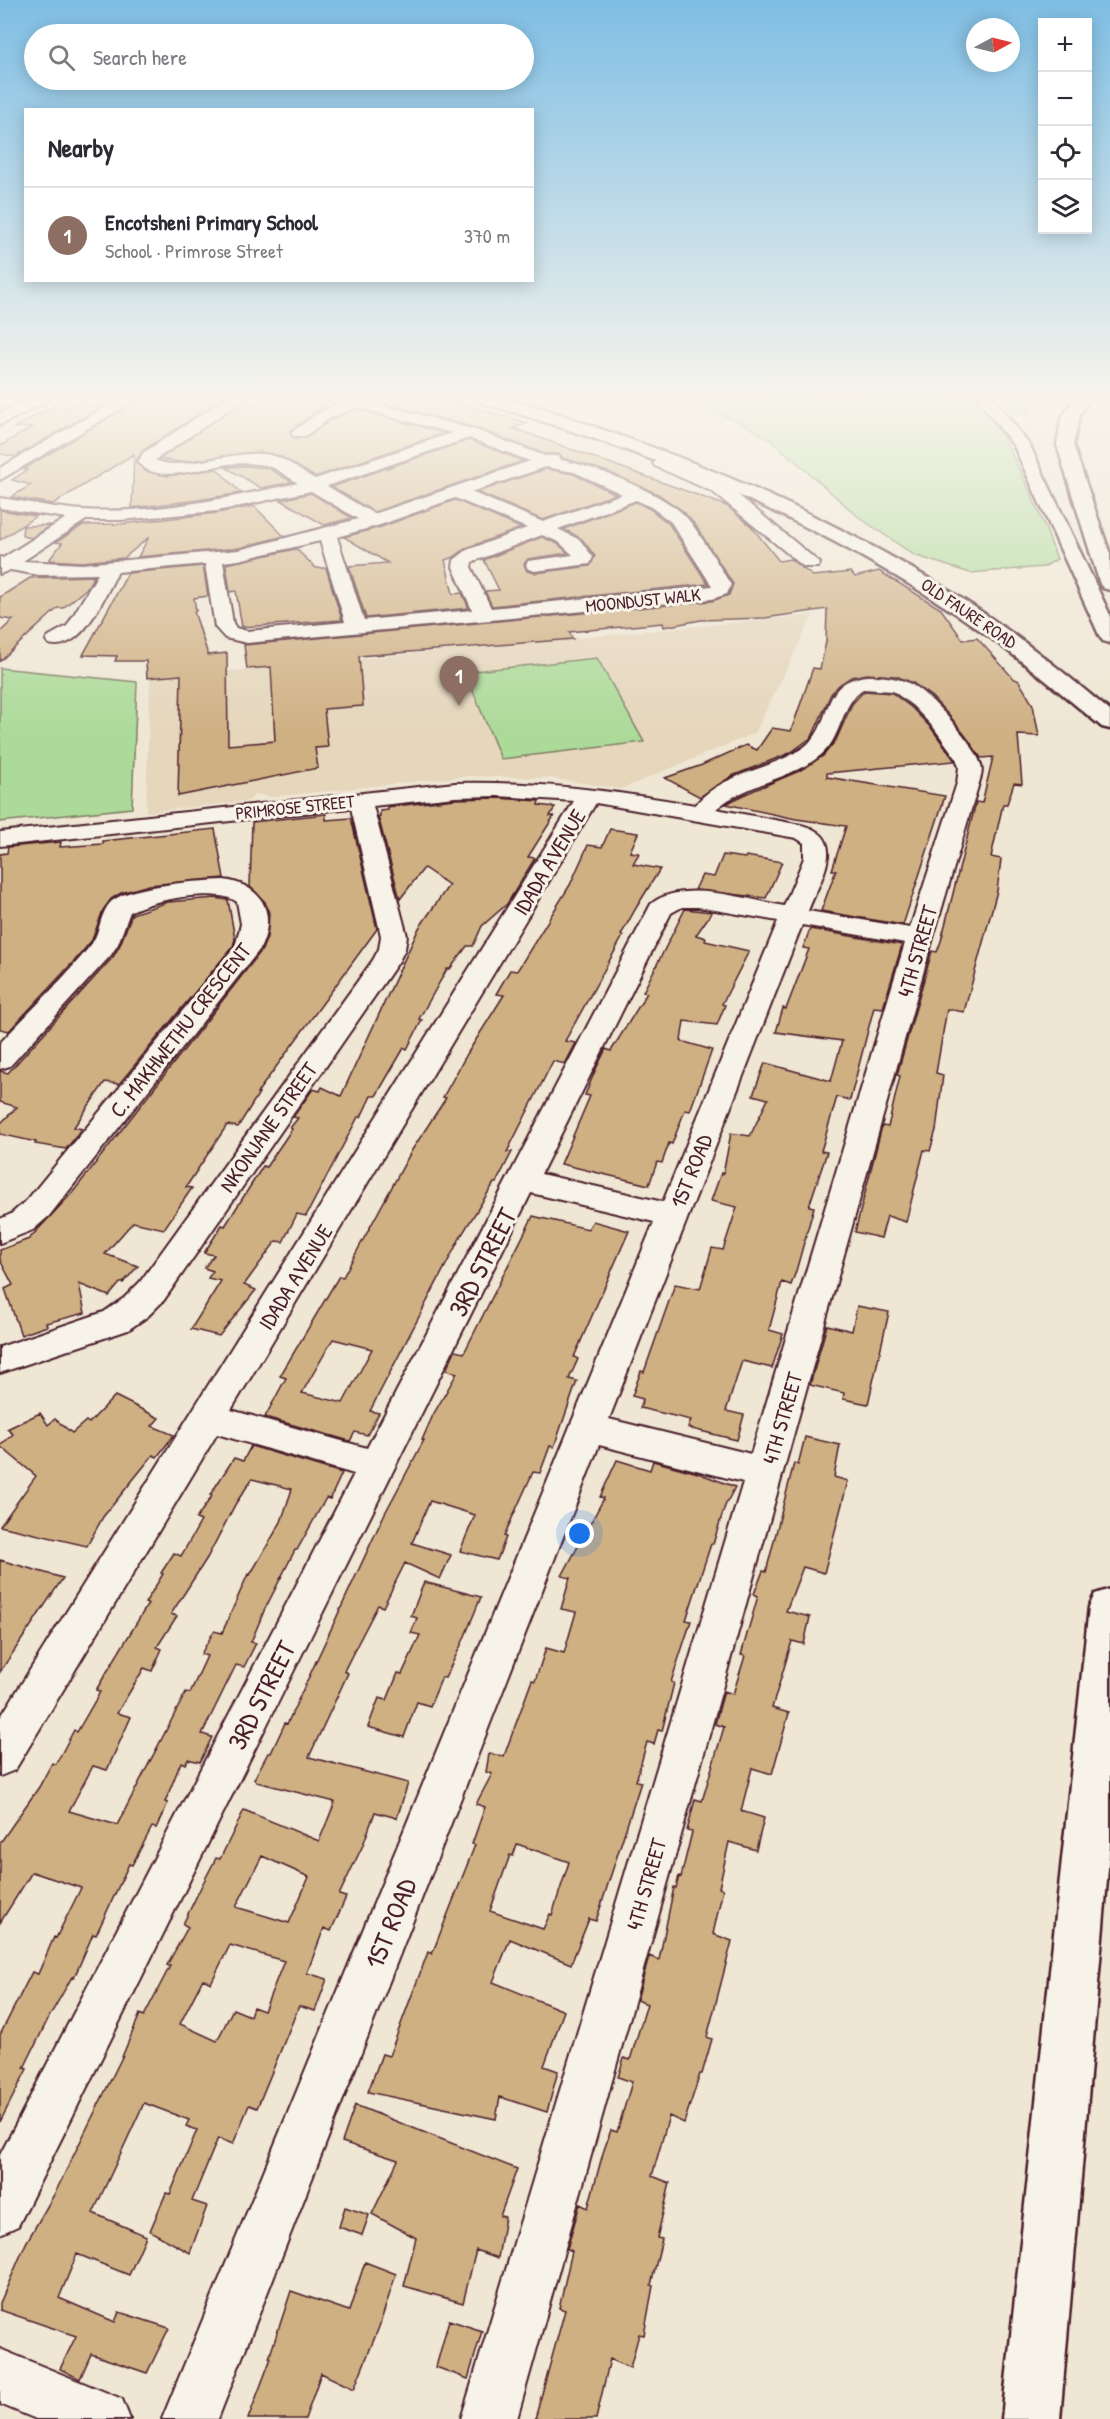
<!DOCTYPE html>
<meta charset="utf-8">
<style>
:root{--surface:#fff;--page:#f2f2f3;--text:#2b2b33;--muted:#7c7c81;--line:#e1e1e2;--accent:#2563eb}
body{margin:0;font-family:"Patrick Hand",sans-serif;background:var(--page);color:var(--text)}
.controls{position:absolute;right:18px;top:18px;display:grid;overflow:hidden;border-radius:0px;box-shadow:0 3px 15px #0003}
.controls button{width:54px;height:54px;display:grid;place-items:center;padding:0;border:0;border-bottom:2px solid var(--line);background:var(--surface);color:var(--text);font:30px sans-serif}
.compass{position:absolute;left:966px;top:18px;width:54px;height:54px;border-radius:50%;background:var(--surface);box-shadow:0 3px 15px #0003;rotate:83deg}
.you{position:absolute;left:580px;top:1534px;width:21px;height:21px;margin:-15px;border:4px solid #fff;border-radius:50%;background:#1a73e8;box-shadow:0 0 0 9px #1a73e833}
.badge{display:grid;place-items:center;width:39px;height:39px;border-radius:50%;background:var(--accent);color:#fff;font-size:20px;font-weight:700}
.pin{position:absolute;translate:-50% -50px;filter:drop-shadow(0 2px 3px #0008)}
.pin::after{content:'';position:absolute;top:32px;width:21px;height:18px;background:inherit;clip-path:polygon(0 0,100% 0,50% 100%)}
.list{margin:0;padding:0;list-style:none}
h2{display:flex;justify-content:space-between;align-items:center;height:78px;margin:0;padding:0 24px;font-size:26px}
h2 small{font-size:20px;font-weight:400;color:var(--muted)}
.list li{display:grid;grid-template-columns:39px 1fr auto;gap:18px;align-items:center;box-sizing:border-box;height:96px;padding:0 24px;border-top:2px solid var(--line)}
.list b{display:block;font-size:22px;white-space:nowrap}
.list p{margin:0;font-size:20px;white-space:nowrap;color:var(--muted)}
.list em{font-size:20px;font-style:normal;color:var(--muted)}
.icon{flex:none;width:33px;height:33px;fill:none;stroke:currentColor;stroke-width:2;stroke-linecap:round;stroke-linejoin:round}
.map{position:relative;flex:none;width:1110px;height:2419px;overflow:hidden}
.search{position:absolute;background:var(--surface);box-shadow:0 3px 15px #0003;left:24px;top:24px;width:510px;height:66px;display:flex;align-items:center;gap:15px;box-sizing:border-box;padding:0 21px;border-radius:33px;color:var(--muted);font-size:22px}
.panel{position:absolute;background:var(--surface);box-shadow:0 3px 15px #0003;left:24px;top:108px;width:510px;height:174px;border-radius:0px}
.map>svg:first-child{display:block}
</style>
<div class="map">
<svg width="1110" height="2419" viewBox="0 0 1110 2419">
<rect width="100%" height="100%" fill="#efe6d4"/>
<filter id="ink" filterUnits="userSpaceOnUse"><feTurbulence type="fractalNoise" baseFrequency=".0167" numOctaves="2"/><feDisplacementMap in="SourceGraphic" scale="12" xChannelSelector="R" yChannelSelector="G"/><feConvolveMatrix kernelMatrix="1 2 1 2 8 2 1 2 1" color-interpolation-filters="sRGB"/></filter>
<g filter="url(#ink)">
<path fill="#e5d6bc" d="M813,615L755,733L621,789L551,778L468,776L270,797L255,794L249,801L146,812L150,679Z"/>
<path fill="#acda99" stroke="#7b7c62" stroke-width="1.5" d="M704,397H973C1006,429 1041,514 1057,559L1044,567L970,573L914,555L860,518L770,439L741,422L709,411Z
M1000,397H1034L1029,408L1031,415L1016,414Z
M597,658L644,742L501,759L465,672Z
M0,668L137,682L132,808L0,822Z"/>
<path fill="#cfb083" stroke="#4a1f2b" stroke-width="1.5" fill-rule="evenodd" d="M91,397L113,400L15,457L0,454V446L33,427L13,428L53,406L65,408Z
M143,397H225L142,451L136,462L145,471L167,476L217,469L241,493L191,501L132,508L134,454L53,504L11,497L31,485L12,480L27,470L24,469Z
M249,397H326L328,401L334,403L317,411L290,431L293,438H306L329,421L356,409L444,433L315,477L280,456L260,452L180,462L160,459Z
M360,397H438L528,423L513,428L727,506L751,526L779,561L790,559L813,576L851,572L855,577L879,571L941,609L963,640L977,638L1013,678L1019,681L1033,705L1039,736L1018,735L1022,784L1014,783L1007,804H1003L991,857L1001,859L997,891L964,1012L947,1009L936,1073L943,1075L936,1130L930,1151L924,1150L906,1222L887,1216L881,1238L855,1232L882,1126L888,1127L900,1076L897,1075L932,951L937,952L941,941L976,802L982,803L993,757L981,758L953,720L932,697L913,683L896,676L867,674L851,677L839,685L831,694L812,737L790,753L732,776L700,797L665,778L702,765L746,745L757,750L772,728L791,731L813,668L820,669L826,642L827,609L765,618L701,620L664,627L663,623L569,632L573,639L359,656L363,706L324,709L328,747L315,748L318,768L178,796L181,675L147,678L146,661H115L117,656L83,655L128,573L203,566L208,596L194,598L196,611H194L208,655L227,653L228,745L275,741L271,667L247,669L244,645L712,601L729,595L733,584L696,526L683,511L658,494L608,472L563,458L559,454H545L476,428Z
M469,440L523,461L374,512L332,487Z
M246,466L268,468L292,482L261,488L225,467Z
M546,469L573,474L616,494L543,520L477,492Z
M311,493L352,518L324,525L281,500Z
M455,500L521,528L466,548L454,557L445,560L453,594L462,593L469,608L366,618L349,566L388,563L344,537L381,527Z
M636,502L650,509L669,524L708,584L492,606L485,591L499,590L484,560L542,537L558,544L568,553L528,559L524,564L527,571L535,573L590,566L595,556L582,539L564,529Z
M254,506L284,536L239,548L138,557L149,537L124,558L82,562L49,560L62,543L56,542L83,525L121,524L217,513Z
M0,510L36,516L0,540Z
M50,525L31,538L22,536L23,526Z
M296,549L316,568H326L342,620L242,627L236,591L230,592L226,564Z
M94,576L87,588L63,608H58L0,661V632L13,620L0,618V597L30,578Z
M864,691L892,693L912,708L932,729L955,761L827,773V777L945,796L903,925L821,911L836,870H832L846,826L796,819L726,804L743,795L799,771L823,756L836,740L852,704Z
M497,798L539,801L538,805L555,807L550,816H554L528,857L535,858L507,904L482,926L473,946H467L450,969H447L419,1019L422,1020L407,1049L404,1048L376,1096H371L361,1117H358L306,1216L297,1214L283,1242L276,1241L244,1285L256,1290L219,1336L191,1329L221,1281L208,1278L213,1271L204,1268L214,1255L204,1253L222,1225L225,1226L263,1166L266,1167L292,1129L290,1128L298,1118L293,1117L313,1089L320,1091L322,1087L341,1096L419,928L449,885L424,868L400,899L378,816H380V811L388,810L387,807L455,799Z
M326,814V820L351,818L377,929L257,1093H259L238,1127L227,1125L186,1187L192,1188L164,1229L133,1222L105,1254L138,1266L123,1283H120L109,1296L79,1284L85,1313L46,1323L47,1326L21,1335L5,1289L13,1285L0,1260V1250L29,1239L73,1192L262,950L267,937L269,913L265,902L250,887L252,822Z
M215,829L224,878L149,885L121,893L111,899L103,910L92,940L78,957L9,1031L0,1029V854L7,853L8,847L61,842L60,847L103,844V841Z
M610,829L638,833L630,852L639,853L633,864L660,869L636,908L621,935L623,936L565,1041L576,1043L565,1064L553,1061L507,1152H512L496,1183H494L461,1236L370,1411L379,1413L367,1435L355,1432L350,1441L265,1417L286,1378L280,1376L339,1276L343,1277L412,1150L446,1098L443,1097L467,1054L504,995L496,994L510,970L517,971L570,885L588,845L602,847ZM333,1339L372,1349L343,1403L302,1393Z
M723,855L745,858L746,856L782,862L766,898L695,890L702,875L714,877Z
M215,898L228,900L235,939L233,946L119,1084L105,1082L74,1127L82,1129L66,1149L35,1144L36,1142L0,1134V1124L17,1107L0,1102V1071L8,1073L113,957L120,945L132,914L168,902Z
M685,909L712,912L696,935L706,938L705,941L749,951L722,1004L725,1005L717,1025L684,1021L681,1041L712,1050L690,1111L685,1110L672,1144L669,1143L662,1163L657,1162L649,1185L561,1164L590,1096L585,1095L595,1071L606,1049L611,1051L647,993L643,992Z
M810,929L902,945L883,1008L874,1007L850,1100L837,1097L821,1151L827,1152L809,1206L814,1207L796,1271L791,1285L782,1282L769,1330L783,1334L772,1368L742,1361L726,1411L744,1415L737,1440L688,1428L691,1420L640,1408L643,1399L632,1396L641,1371L644,1372L675,1284L700,1289L712,1248L723,1250L737,1207L711,1201L721,1173L723,1174L731,1133L750,1136L768,1099L753,1095L765,1063L831,1081L842,1041L776,1032L783,1008L786,1009L809,949L803,948Z
M533,1216L588,1229L593,1221L629,1231L574,1357L578,1359L569,1379L577,1381L554,1447L550,1446L540,1473L533,1472L504,1536L506,1537L497,1560L460,1551L475,1515L430,1501L412,1543L451,1555L440,1579L405,1563L383,1607L378,1605L354,1651L344,1671L348,1673L309,1757L408,1783L397,1818L375,1812L363,1845L339,1895L346,1897L331,1931L324,1928L307,1973L327,1979L315,2011L299,2006L257,2108L249,2105L233,2144L218,2138L192,2201L207,2206L190,2253L150,2231L166,2193L170,2194L197,2130L186,2126L189,2120L144,2103L93,2213L146,2236L129,2275L77,2254L59,2298L115,2322L119,2312L169,2328L147,2373L91,2354L80,2379L60,2369L76,2336L0,2310V2303L26,2243L55,2193L122,2057L140,2014L144,2016L170,1966L167,1965L188,1927L183,1924L202,1885L216,1858L220,1859L244,1810L319,1841L335,1802L257,1782L254,1779L268,1753H271L285,1723L287,1724L384,1515L424,1440H422L433,1415L457,1373L446,1370L455,1351L464,1353ZM262,1856L309,1877L289,1923L236,1907ZM230,1945L284,1961L264,2011L253,2007L250,2016L233,2009L217,2041L180,2024L203,1979L211,1983Z
M857,1306L889,1312L868,1404L843,1399L844,1393L810,1385L827,1325L852,1331Z
M115,1396L159,1418L152,1426L174,1435L157,1457L153,1455L103,1517L87,1546L0,1526L36,1476L0,1446L13,1434L7,1429L40,1413L48,1425L55,1419L72,1433L86,1421L89,1423Z
M805,1437L840,1445L834,1477L848,1481L824,1573L803,1567L786,1611L810,1617L804,1644L792,1641L772,1708L789,1713L772,1774L752,1768L741,1811L764,1818L756,1850L729,1842L719,1888L723,1889L713,1934L732,1941L707,2037L712,2039L702,2074H700L684,2123L669,2116L652,2176L670,2183L657,2238L662,2239L651,2285L653,2286L644,2335L639,2334L630,2368L610,2359L596,2419H535L565,2310L559,2308L572,2251L567,2249L580,2204L588,2208L603,2153L611,2130L617,2132L632,2082L618,2077L624,2058L630,2060L647,2004L637,2000L649,1956L659,1960L674,1887L676,1888L679,1876L681,1877L692,1832L687,1831L695,1799L702,1801L724,1727L715,1724L724,1691L733,1694L745,1656L741,1655L758,1596L754,1594L763,1571L766,1572L794,1463L798,1465Z
M251,1446L342,1473L330,1499L326,1498L297,1550H295L264,1611L251,1642L256,1643L244,1667L236,1665L202,1734L212,1737L200,1762L188,1759L185,1764L181,1762L165,1802L168,1803L156,1828L152,1827L132,1865L129,1864L96,1935L93,1934L74,1978L72,1977L48,2019L24,2068L27,2069L0,2122V2035L32,1972L38,1974L54,1937L56,1938L81,1888L32,1872L0,1923V1843L39,1787L52,1763L56,1764L74,1730L77,1732L100,1692L96,1690L148,1604L145,1603L163,1574L161,1573L174,1553L181,1556L201,1521L196,1519L212,1496L210,1495L234,1458L243,1461ZM252,1479L292,1489L281,1522L250,1575L248,1574L222,1633L214,1631L201,1654L207,1656L190,1693L186,1692L117,1825L69,1811L93,1766L107,1770L131,1717L117,1713L144,1668L152,1671L162,1649L157,1647L177,1616L171,1614L207,1558L236,1503Z
M617,1460L650,1470L653,1461L698,1473L735,1487L725,1506L713,1544H711L686,1620L691,1621L671,1682L674,1683L662,1731L658,1730L654,1744L647,1742L636,1781L641,1782L596,1921L589,1919L571,1964L510,1939L493,1982L564,2011L544,2066L558,2071L547,2112L500,2097L496,2119L368,2092L382,2054L389,2056L428,1952L432,1954L475,1845L472,1844L485,1807L476,1804L492,1774L486,1772L489,1754L504,1756L532,1680L535,1681L546,1648L564,1653L576,1612L561,1609L570,1578L562,1576L604,1498L600,1497ZM517,1844L569,1862L552,1915L550,1914L543,1929L490,1911L510,1855L513,1856Z
M0,1560L63,1578L0,1672Z
M424,1582L481,1597L463,1641L445,1678L442,1677L430,1706L417,1702L404,1737L368,1727L379,1698L387,1700L398,1673L402,1674L420,1635L411,1633L417,1618L411,1616Z
M355,2105L517,2169L500,2216L505,2217L498,2258L476,2250L463,2303L404,2286L416,2238L372,2214L398,2160L342,2142Z
M345,2207L369,2215L362,2235L339,2227Z
M365,2262L396,2274L379,2327L354,2389L321,2373L305,2419H248L271,2358H269L291,2291L349,2311Z
M449,2320L482,2331L468,2379L436,2367Z"/>
<g fill="none" stroke-linecap="round" stroke-linejoin="round">
<g stroke="#4a1f2b" stroke-width="4">
<path id="minor" d="M123,397H141L0,480V468Z
M229,397H247L155,460C182,474 239,446 274,456C288,460 302,472 315,479L452,433L356,407L328,419L305,436H293L291,433L318,413L340,403L330,400L328,397L360,399L475,430L545,456H559L561,460C593,466 657,491 682,513C697,527 719,566 731,585L727,594L712,599L247,643L225,638L215,627L205,564L118,572C104,596 83,653 49,644L46,640L49,636L67,626L98,574L39,575L10,570L0,574V557L3,558L66,518L0,508V498C27,502 55,508 83,510C155,514 228,498 298,483C289,478 276,467 265,465C254,463 239,463 228,464C204,468 155,485 138,462L143,453ZM469,438L530,461L374,514L327,486ZM546,467L574,472L622,494L543,522L471,492ZM311,491L358,519L239,550L82,564L23,561L86,520H121L217,511ZM455,498L527,528L467,550L454,560L453,567L472,610L364,620L337,537L380,525ZM636,500L651,507L671,522L712,586L491,608L471,567L472,562L542,535L559,542L573,555L528,561L526,565L528,569L535,571L590,564L593,557L580,540L558,529ZM320,541L345,622L247,631L236,628L233,623L223,562L239,560Z
M661,458L725,484L820,563L818,567H804L713,492L655,466L653,463Z
M867,676C882,676 899,677 912,685C931,695 976,745 981,765C983,771 981,777 979,783L933,938L517,2419H461L743,1482L599,1445L218,2419H162L654,1222L531,1193L18,2226L0,2234V2155L354,1474L217,1434L15,1770L0,1776V1718L574,801L497,796L455,797L373,806L407,936L405,949L399,961L164,1300L148,1316L128,1330L0,1373V1347L104,1312L124,1298L140,1282L373,960L379,949L381,936L351,808L0,846V832L455,783C536,781 615,791 695,805C723,772 770,771 804,747C835,726 817,681 867,676ZM863,689L893,691L913,706L934,728L956,758L959,767L957,783L910,928L808,911C820,879 850,837 801,825L716,809C747,782 794,779 822,754C842,737 841,703 863,689ZM596,803L796,838L804,843V858L784,906C747,900 683,878 651,904L367,1448L231,1410ZM682,907H698L778,921L663,1202L541,1174L671,913ZM802,925L905,943L751,1454L609,1419Z
M224,880C263,885 277,914 260,949L49,1216L33,1230L0,1243V1219L11,1214L27,1200L235,947L241,924L237,902C218,887 150,900 130,912L118,944L111,955L10,1066L0,1069V1043C30,1011 63,980 90,946C101,933 99,913 112,901C132,885 198,881 224,880Z
M0,2349L122,2399L130,2419H36L0,2404Z"/>
</g>
<g stroke="#4a1f2b" stroke-width="5">
<path id="secondary" d="M32,397H51L49,400L0,425V413Z"/>
</g>
<g stroke="#4a1f2b" stroke-width="5">
<path id="primary" d="M471,397C511,394 567,417 606,431C735,475 859,532 973,606C1021,638 1066,674 1110,711V729L1102,727C1055,688 1009,649 958,615C804,513 650,452 473,400Z"/>
</g>
<g stroke="#4a1f2b" stroke-width="5">
<path id="motorway" d="M976,397H993L1030,446L1110,615V643L1103,641L1100,637L1014,446Z
M1075,397H1091L1080,414L1073,445L1110,554V590L1103,588L1100,584L1057,445L1061,420Z
M1110,1589V1846L1060,2419H1002L1089,1607L1095,1594Z"/>
</g>
<use href="#minor" fill="#f7f3e8" fill-rule="evenodd"/>
<use href="#secondary" fill="#f7f3e8" fill-rule="evenodd"/>
<use href="#primary" fill="#f7f3e8" fill-rule="evenodd"/>
<use href="#motorway" fill="#f7f3e8" fill-rule="evenodd"/>
</g>
</g>
<linearGradient id="sky" x2="0" y2="1"><stop stop-color="#7ebee4"/><stop offset="0.54" stop-color="#f8f4ec"/><stop offset="1" stop-color="#f8f4ec" stop-opacity="0"/></linearGradient>
<rect width="1110" height="735" fill="url(#sky)"/>
<g text-anchor="middle" dominant-baseline="central" stroke-width="6" stroke-linejoin="round" paint-order="stroke">
<g font-size="18" fill="#4a1f2b" stroke="#f7f3e8">
<text transform="translate(643 600) rotate(-6)">MOONDUST WALK</text>
<text transform="translate(969 613) rotate(34)">OLD FAURE ROAD</text>
<text transform="translate(295 807) rotate(-6)">PRIMROSE STREET</text>
</g>
<g font-size="22" fill="#4a1f2b" stroke="#f7f3e8">
<text transform="translate(549 862) rotate(-59)">IDADA AVENUE</text>
<text transform="translate(917 951) rotate(-74)">4TH STREET</text>
<text transform="translate(180 1030) rotate(-52)">C. MAKHWETHU CRESCENT</text>
<text transform="translate(268 1127) rotate(-55)">NKONJANE STREET</text>
<text transform="translate(691 1171) rotate(-68)">1ST ROAD</text>
<text transform="translate(295 1277) rotate(-58)">IDADA AVENUE</text>
<text transform="translate(782 1418) rotate(-74)">4TH STREET</text>
<text transform="translate(646 1884) rotate(-74)">4TH STREET</text>
</g>
<g font-size="27" fill="#4a1f2b" stroke="#f7f3e8">
<text transform="translate(482 1262) rotate(-63)">3RD STREET</text>
<text transform="translate(261 1695) rotate(-63)">3RD STREET</text>
<text transform="translate(390 1923) rotate(-68)">1ST ROAD</text>
</g>
</g>
</svg>
<div class="controls">
<button>+</button>
<button>−</button>
<button><svg class="icon" aria-label="locate" viewBox="0 0 24 24"><circle cx="12" cy="12" r="6"/><path d="M12 2v4M12 18v4M2 12h4M18 12h4"/></svg></button>
<button><svg class="icon" aria-label="layers" viewBox="0 0 24 24"><path d="M12 4l9 5-9 5-9-5zM3 14l9 5 9-5"/></svg></button>
</div>
<svg class="compass" viewBox="-18 -18 36 36"><path d="M0-13l5 13h-10z" fill="#e53935"/><path d="M0 13l5-13h-10z" fill="#7c7c81"/></svg>
<div class="you"></div>
<div class="pin badge" style="left:459px;top:706px;background:#8d6e63">1</div>
<div class="search"><svg class="icon" aria-label="search" viewBox="0 0 24 24"><circle cx="10" cy="10" r="6"/><path d="M15 15l6 6"/></svg>Search here</div>
<section class="panel">
<h2>Nearby<small></small></h2>
<ul class="list">
<li><span class="badge" style="background:#8d6e63">1</span><div><b>Encotsheni Primary School</b><p>School · Primrose Street</p></div><em>370 m</em></li>
</ul>
</section>
</div>
